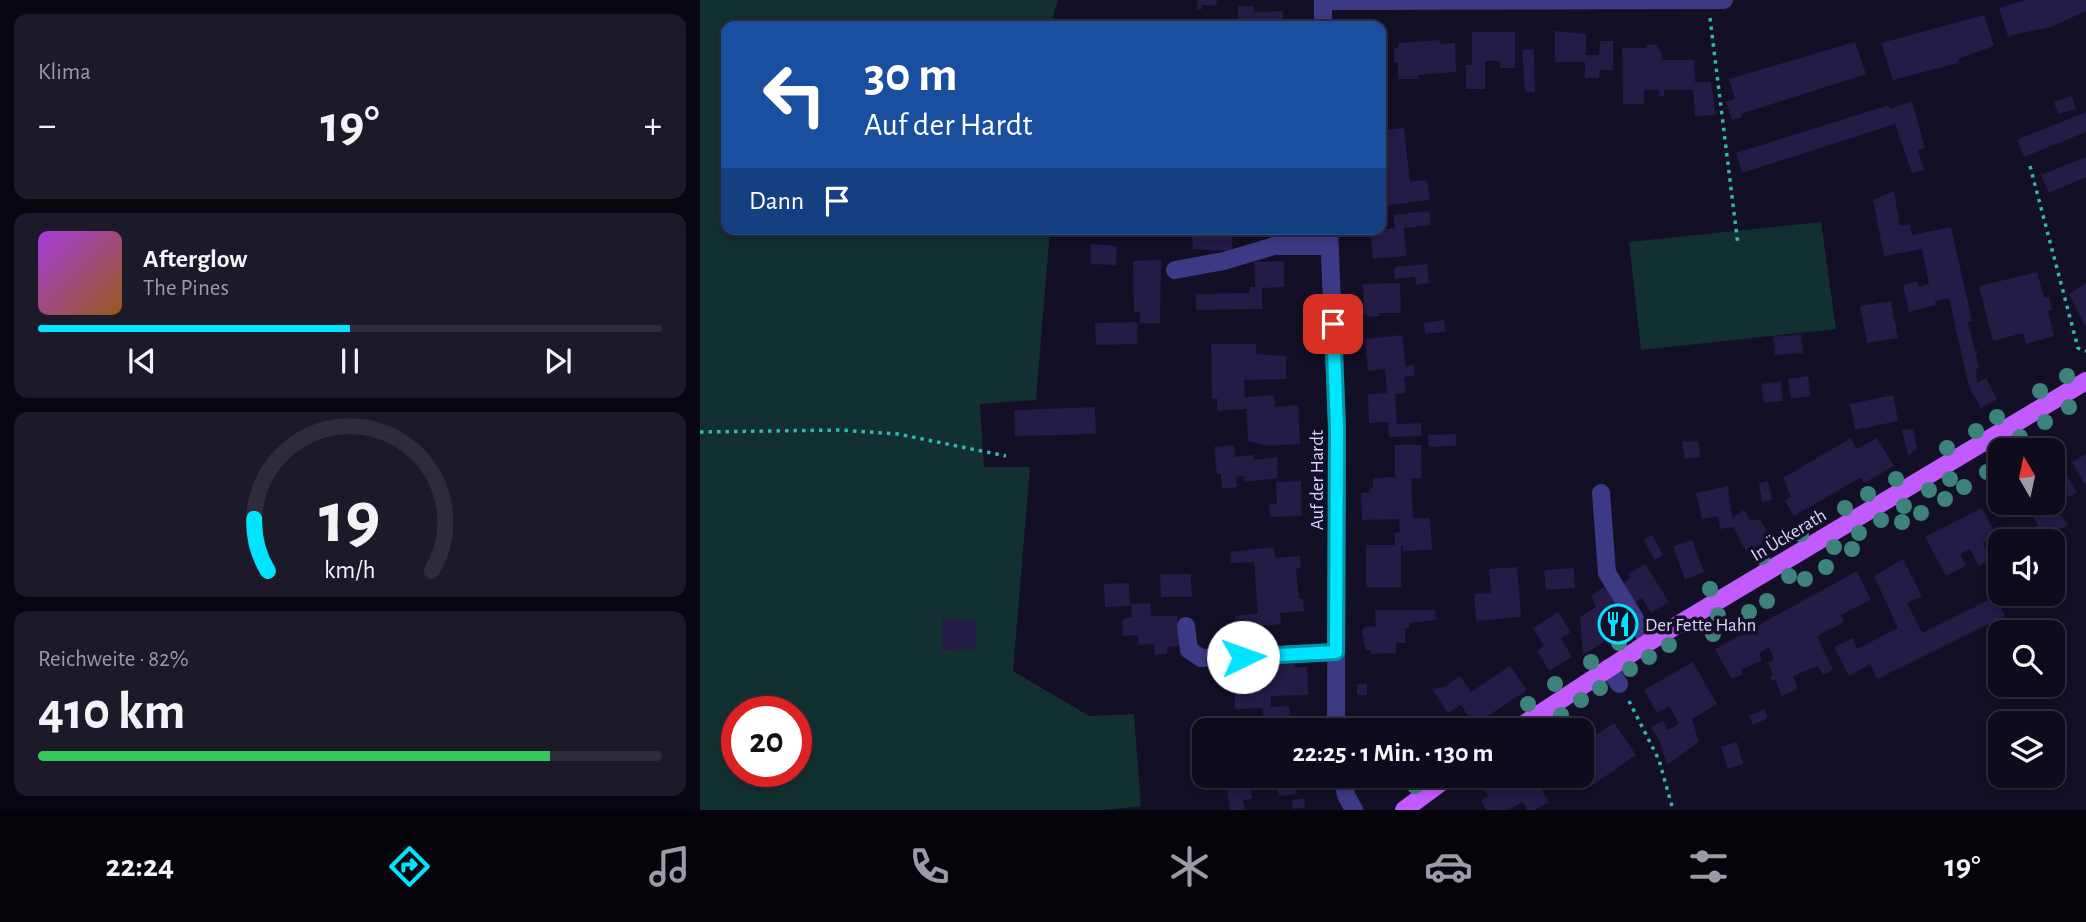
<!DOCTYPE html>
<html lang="de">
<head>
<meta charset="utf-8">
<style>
  :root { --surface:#0e0b1c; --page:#1c1929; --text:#f1f3f6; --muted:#9b9ba3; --line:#2e2b3b; --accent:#00e5ff }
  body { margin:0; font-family:"Alegreya Sans",sans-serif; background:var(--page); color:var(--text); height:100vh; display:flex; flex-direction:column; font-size:26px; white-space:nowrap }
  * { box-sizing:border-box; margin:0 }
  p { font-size:23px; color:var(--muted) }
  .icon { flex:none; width:38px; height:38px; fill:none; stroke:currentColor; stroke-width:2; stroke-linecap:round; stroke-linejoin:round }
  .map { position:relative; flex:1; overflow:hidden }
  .side { display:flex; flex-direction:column; gap:14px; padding:14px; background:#08060f; width:700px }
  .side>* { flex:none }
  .banner { position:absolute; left:21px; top:21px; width:665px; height:214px; border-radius:14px; box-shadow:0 4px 10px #0003,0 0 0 2px var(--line); background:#1a4fa0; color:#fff; overflow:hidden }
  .needle { width:46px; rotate:351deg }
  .controls { position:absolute; left:1288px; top:438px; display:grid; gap:14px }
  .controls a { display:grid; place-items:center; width:77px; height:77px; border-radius:14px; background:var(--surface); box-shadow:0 4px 10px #0003,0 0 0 2px var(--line); font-size:35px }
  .speed { position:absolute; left:21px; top:696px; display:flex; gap:14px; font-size:35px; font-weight:700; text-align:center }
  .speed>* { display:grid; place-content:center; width:91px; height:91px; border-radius:50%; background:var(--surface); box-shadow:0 4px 10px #0003,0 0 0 2px var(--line); line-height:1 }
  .speed .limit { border:10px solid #d22; background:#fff; color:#111 }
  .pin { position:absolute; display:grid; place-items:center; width:60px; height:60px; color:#fff; margin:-30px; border-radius:14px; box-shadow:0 4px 10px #0006 }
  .me { position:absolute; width:77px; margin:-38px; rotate:87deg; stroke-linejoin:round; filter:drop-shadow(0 0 5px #0008) }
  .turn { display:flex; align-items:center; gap:24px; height:147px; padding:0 28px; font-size:32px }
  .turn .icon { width:91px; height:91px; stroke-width:2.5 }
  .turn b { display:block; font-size:49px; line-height:60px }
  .then { display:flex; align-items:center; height:66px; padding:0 28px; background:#0003; gap:14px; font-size:26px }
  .big { font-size:52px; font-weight:700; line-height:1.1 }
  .side .tile { flex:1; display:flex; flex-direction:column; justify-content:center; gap:10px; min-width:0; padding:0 24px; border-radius:14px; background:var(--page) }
  .side .dial { align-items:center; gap:0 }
  .dial svg { height:182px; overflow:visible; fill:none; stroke:var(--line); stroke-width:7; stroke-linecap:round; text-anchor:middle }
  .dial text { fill:var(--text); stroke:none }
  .song { display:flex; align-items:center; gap:21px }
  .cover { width:84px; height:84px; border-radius:10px; background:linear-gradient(135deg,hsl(280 70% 55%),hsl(30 70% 35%)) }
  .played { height:7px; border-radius:4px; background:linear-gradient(90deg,var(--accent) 50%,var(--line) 50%) }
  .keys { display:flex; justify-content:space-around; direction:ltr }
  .heat { display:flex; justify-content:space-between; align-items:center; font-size:38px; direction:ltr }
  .charge { height:10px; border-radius:5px; background:linear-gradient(90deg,#34c759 82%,var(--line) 0) }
  .trip { position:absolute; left:492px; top:718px; width:402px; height:70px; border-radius:14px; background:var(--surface); box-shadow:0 4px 10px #0003,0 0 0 2px var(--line); font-weight:700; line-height:70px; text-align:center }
  .tabs { display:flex; height:112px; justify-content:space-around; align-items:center; background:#06040b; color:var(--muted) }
  .tabs .icon { width:49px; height:49px }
  .tabs .current { color:var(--accent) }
  .tabs b { font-size:32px; color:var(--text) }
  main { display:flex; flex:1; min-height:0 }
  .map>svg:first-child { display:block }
  .green { fill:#12302f; fill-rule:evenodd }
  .building { fill:#241b47 }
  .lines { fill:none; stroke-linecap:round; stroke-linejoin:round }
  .path { stroke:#2fb8b0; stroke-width:3.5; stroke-dasharray:3.5 5; stroke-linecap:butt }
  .minor { stroke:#3d3a85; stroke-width:18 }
  .major { stroke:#c25bff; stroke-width:18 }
  .tree { fill:#3d827b }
  .route-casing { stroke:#0095a6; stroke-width:18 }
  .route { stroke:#00e5ff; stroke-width:12 }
  .labels { text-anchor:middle; stroke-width:7; stroke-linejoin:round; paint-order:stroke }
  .street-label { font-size:19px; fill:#d9d4ff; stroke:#130f26 }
  .poi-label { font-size:19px; fill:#d9d4ff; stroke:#130f26; text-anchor:start }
</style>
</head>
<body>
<main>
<section class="side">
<div class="tile"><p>Klima</p>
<div class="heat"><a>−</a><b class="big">19°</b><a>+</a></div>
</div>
<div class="tile">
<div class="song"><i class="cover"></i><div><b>Afterglow</b><p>The Pines</p></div></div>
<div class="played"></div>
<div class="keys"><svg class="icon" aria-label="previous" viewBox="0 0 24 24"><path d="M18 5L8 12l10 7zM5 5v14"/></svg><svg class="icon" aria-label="pause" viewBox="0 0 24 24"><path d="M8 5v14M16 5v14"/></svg><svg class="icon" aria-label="next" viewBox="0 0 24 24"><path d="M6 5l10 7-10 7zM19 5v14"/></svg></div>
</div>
<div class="tile dial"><svg viewBox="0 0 100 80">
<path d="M14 69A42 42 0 1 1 86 69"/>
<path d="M14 69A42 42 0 0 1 8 46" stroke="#00e5ff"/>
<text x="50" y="56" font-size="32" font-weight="700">19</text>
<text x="50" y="72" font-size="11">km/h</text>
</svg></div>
<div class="tile"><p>Reichweite · 82%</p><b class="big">410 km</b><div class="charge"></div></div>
</section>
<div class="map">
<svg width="1386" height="810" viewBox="0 0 1386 810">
  <rect width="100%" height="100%" fill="#130f26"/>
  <path class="green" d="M 0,0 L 358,0 L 350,26 L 26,26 L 26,229 L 350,229 L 336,400 L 280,404 L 284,467 L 330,467 L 313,671 L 389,716 L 434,714 L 441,806 L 404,810 L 0,810 ZM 37,712 L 96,712 L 96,772 L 37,772 Z
    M 1121,222 L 1136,329 L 941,350 L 929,242 Z"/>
  <path class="building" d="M 498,0 L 517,0 L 516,6 L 502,5 L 502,9 L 497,9 Z
    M 1325,0 L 1386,0 L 1386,11 L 1351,27 L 1308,36 L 1299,8 Z
    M 538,6 L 554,6 L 554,12 L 583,11 L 583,26 L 553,26 L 553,19 L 538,19 Z
    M 1284,15 L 1294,46 L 1258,59 L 1258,63 L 1193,80 L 1181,43 Z
    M 855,31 L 886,34 L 886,55 L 899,55 L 900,41 L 913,41 L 913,70 L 900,70 L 899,78 L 885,78 L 885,62 L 855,62 Z
    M 772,32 L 815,32 L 815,68 L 800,68 L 800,61 L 785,61 L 785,89 L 766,89 L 766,65 L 772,65 Z
    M 740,40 L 740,44 L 755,43 L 756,72 L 718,75 L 718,79 L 698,79 L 698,63 L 694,62 L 694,48 L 698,49 L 698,43 Z
    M 1155,42 L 1166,74 L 1041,114 L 1042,117 L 1032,120 L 1026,102 L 1035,99 L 1029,79 Z
    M 946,45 L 956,45 L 962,53 L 962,60 L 994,60 L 995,82 L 1011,82 L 1016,115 L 995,116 L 993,90 L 964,90 L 964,96 L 959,96 L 959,90 L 944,90 L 944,104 L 923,104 L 922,48 L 946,48 Z
    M 834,49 L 835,92 L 825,92 L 822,50 Z
    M 1372,96 L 1376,109 L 1358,114 L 1354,102 Z
    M 1212,101 L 1225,148 L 1218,150 L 1224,170 L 1212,173 L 1195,124 L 1042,173 L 1036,153 L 1189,105 L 1190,109 Z
    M 1386,112 L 1386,132 L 1324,157 L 1317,140 Z
    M 704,128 L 710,182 L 727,180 L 730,200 L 681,206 L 681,185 L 686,185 L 681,130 Z
    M 1386,157 L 1386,177 L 1349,193 L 1341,175 Z
    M 1194,191 L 1200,226 L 1210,224 L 1212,235 L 1251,227 L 1272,321 L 1268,322 L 1275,351 L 1277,350 L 1278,354 L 1276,354 L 1279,368 L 1276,369 L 1277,383 L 1286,378 L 1297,399 L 1281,408 L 1269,387 L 1249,298 L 1235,301 L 1236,305 L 1209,312 L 1203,285 L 1217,281 L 1218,287 L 1229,284 L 1222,249 L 1184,256 L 1173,200 Z
    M 729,211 L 731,225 L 704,228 L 707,256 L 673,259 L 670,231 L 695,228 L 693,215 Z
    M 492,230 L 533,231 L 532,251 L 493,249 Z
    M 391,244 L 417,246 L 416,265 L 390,264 Z
    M 461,260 L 460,323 L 440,323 L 440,312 L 434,312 L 433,261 Z
    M 584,261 L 584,287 L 562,288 L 562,309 L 496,310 L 496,294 L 550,293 L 550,287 L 555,287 L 554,262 Z
    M 727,264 L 729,283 L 716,285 L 715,277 L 695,279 L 694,267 Z
    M 1337,272 L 1344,298 L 1349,296 L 1352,310 L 1348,311 L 1354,336 L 1326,344 L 1323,333 L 1293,341 L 1279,286 Z
    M 700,283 L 701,313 L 679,313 L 679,316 L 667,317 L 667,314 L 664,314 L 663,284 Z
    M 1386,283 L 1386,328 L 1369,294 Z
    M 1191,301 L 1198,338 L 1167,343 L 1160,306 Z
    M 744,320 L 745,332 L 725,334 L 724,323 Z
    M 437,322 L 438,344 L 396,345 L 395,323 Z
    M 1101,334 L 1103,353 L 1075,355 L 1073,337 Z
    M 702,335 L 706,366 L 714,365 L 715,376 L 704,377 L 706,393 L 695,394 L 697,424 L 721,423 L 721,436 L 689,437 L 688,422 L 669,423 L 668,394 L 687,393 L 685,369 L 668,371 L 665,339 Z
    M 511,344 L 556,344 L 556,354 L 586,356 L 586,379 L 544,380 L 545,397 L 574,395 L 575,407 L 598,405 L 600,444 L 569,446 L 548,441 L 546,409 L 517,411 L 517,398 L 512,399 Z
    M 1108,376 L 1111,396 L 1091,399 L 1088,379 Z
    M 1081,381 L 1083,401 L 1064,403 L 1061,384 Z
    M 1193,395 L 1198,421 L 1155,430 L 1150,404 Z
    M 395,407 L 396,434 L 315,436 L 314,410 Z
    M 1213,429 L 1217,449 L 1208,455 L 1202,430 Z
    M 756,434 L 756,446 L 729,447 L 728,435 Z
    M 1151,438 L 1157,449 L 1177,438 L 1194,466 L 1164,483 L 1161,477 L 1094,516 L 1085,501 L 1091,497 L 1083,478 Z
    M 998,441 L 1000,457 L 985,459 L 982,442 Z
    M 534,445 L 535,457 L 553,455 L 554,460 L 577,457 L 578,478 L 545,482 L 544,476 L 536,477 L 537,487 L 522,489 L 521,474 L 517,474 L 514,447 Z
    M 695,445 L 721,445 L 722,478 L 711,478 L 713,518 L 730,518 L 732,550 L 703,551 L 703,546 L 701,546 L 701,587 L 666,587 L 666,545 L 695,545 L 695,533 L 700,532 L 699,519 L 662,520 L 661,493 L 670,492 L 670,488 L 673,488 L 673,478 L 695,477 Z
    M 1386,454 L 1386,487 L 1372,462 Z
    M 1367,475 L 1377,493 L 1368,497 L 1356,481 Z
    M 601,481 L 602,516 L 570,517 L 569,504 L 577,504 L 576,482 Z
    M 1068,481 L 1072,500 L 1062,502 L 1059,483 Z
    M 1028,486 L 1032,518 L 1044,510 L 1050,520 L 1060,520 L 1067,531 L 1063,534 L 1067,541 L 1047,553 L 1033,527 L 1020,529 L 1018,516 L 1002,519 L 996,493 Z
    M 1317,502 L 1351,502 L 1368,525 L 1355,532 L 1360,540 L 1353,544 L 1353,541 L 1303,541 L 1300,533 L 1309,529 L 1314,538 L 1338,525 L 1331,513 L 1325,517 Z
    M 1282,508 L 1297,536 L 1283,543 L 1292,559 L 1279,566 L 1270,549 L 1260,554 L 1266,566 L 1246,576 L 1225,537 Z
    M 952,535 L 963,555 L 955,560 L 943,540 Z
    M 992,540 L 1004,572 L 985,580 L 973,546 Z
    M 574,547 L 575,558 L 600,556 L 601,568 L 596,569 L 599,599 L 603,599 L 604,611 L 580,613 L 581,624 L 537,629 L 535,616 L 558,613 L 554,562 L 531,563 L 530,552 Z
    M 1203,559 L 1222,596 L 1207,603 L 1222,633 L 1295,597 L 1305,616 L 1177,679 L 1170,664 L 1149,676 L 1134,647 L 1152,638 L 1157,649 L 1198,628 L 1174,576 Z
    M 945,564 L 969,602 L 951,613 L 942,598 L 933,603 L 922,584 L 930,578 L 928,574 Z
    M 817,567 L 821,617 L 776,621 L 774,594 L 791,593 L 789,569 Z
    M 874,568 L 875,588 L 846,590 L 844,570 Z
    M 1157,571 L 1171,600 L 1141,615 L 1144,622 L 1117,636 L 1133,670 L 1123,675 L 1118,666 L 1093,676 L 1098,689 L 1082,696 L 1075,679 L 1072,681 L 1070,677 L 1073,675 L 1068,663 L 1074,660 L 1069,647 L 1059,653 L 1062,660 L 1041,670 L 1043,674 L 1032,679 L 1015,649 Z
    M 460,574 L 491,574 L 492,597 L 461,597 Z
    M 429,583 L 430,606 L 405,607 L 404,584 Z
    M 904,587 L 929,626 L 883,655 L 880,617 L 896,607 L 891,596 Z
    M 450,603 L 451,616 L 477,616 L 479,646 L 467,647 L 467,654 L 455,655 L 454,644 L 439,645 L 438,635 L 423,636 L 422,619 L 432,617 L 431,604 Z
    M 675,610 L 735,610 L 736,620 L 709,623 L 709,628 L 705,628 L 705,643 L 696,643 L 696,653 L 671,654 L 671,650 L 666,650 L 662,631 L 665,627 L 676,626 Z
    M 858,612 L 871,632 L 861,638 L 872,657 L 849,671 L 837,651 L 844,646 L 833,628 Z
    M 242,618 L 276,620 L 276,649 L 242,650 Z
    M 595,661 L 595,667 L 607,667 L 608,695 L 571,696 L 571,707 L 589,706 L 590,720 L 610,717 L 612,730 L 576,730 L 575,723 L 565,724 L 562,708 L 535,709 L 535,690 L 565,689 L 565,672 L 574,668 L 574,662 Z
    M 993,662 L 1017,704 L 992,719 L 999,742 L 967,765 L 960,742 L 951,727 L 963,720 L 968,730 L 979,724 L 969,706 L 957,713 L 944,690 Z
    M 810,666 L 827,690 L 774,725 L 761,705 L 748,713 L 732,689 L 744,687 L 760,676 L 771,692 Z
    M 657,684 L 667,684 L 667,695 L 657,695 Z
    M 1064,709 L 1068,718 L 1053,725 L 1049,716 Z
    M 914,723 L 936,755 L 890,787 L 882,775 L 882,744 Z
    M 1037,742 L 1043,764 L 1028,769 L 1021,747 Z
    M 525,775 L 548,775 L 552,799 L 543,800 L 545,810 L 530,810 Z
    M 796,775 L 833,775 L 849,802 L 835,810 L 827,810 L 823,802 L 809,810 L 786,810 L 781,800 L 788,796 L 781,784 Z
    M 595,786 L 596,794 L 579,796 L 578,789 Z
    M 604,798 L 605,808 L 593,809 L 592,800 Z"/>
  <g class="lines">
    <path class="path" d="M 1010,18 L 1038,245
      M 1330,166 L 1378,348 L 1386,351
      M 0,432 L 140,430 L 198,434 L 306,456
      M 929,701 L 959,760 L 973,810"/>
    <path class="minor" d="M 623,0 L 623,26
      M 623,1 L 1024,0
      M 629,229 L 637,428 L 636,730
      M 475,270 L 524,261 L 574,246 L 630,246
      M 901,493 L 907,573 L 949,642
      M 486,626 L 489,650 L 501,658 L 636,652
      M 908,668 L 919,684
      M 642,775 L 646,795 L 654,810"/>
    <path class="major" d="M 815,730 L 949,642 L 1386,381
      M 704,810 L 751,775"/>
  </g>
  <g class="tree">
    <circle cx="1367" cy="376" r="8"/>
    <circle cx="1340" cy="391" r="8"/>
    <circle cx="1369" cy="407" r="8"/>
    <circle cx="1297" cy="417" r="8"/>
    <circle cx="1345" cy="422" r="8"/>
    <circle cx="1276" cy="431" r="8"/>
    <circle cx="1320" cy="437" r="8"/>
    <circle cx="1247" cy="448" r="8"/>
    <circle cx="1287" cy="472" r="8"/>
    <circle cx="1196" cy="479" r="8"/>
    <circle cx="1250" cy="479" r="8"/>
    <circle cx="1264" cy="487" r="8"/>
    <circle cx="1229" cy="490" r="8"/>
    <circle cx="1168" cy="494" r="8"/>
    <circle cx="1245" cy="499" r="8"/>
    <circle cx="1204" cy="506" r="8"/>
    <circle cx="1145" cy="508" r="8"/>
    <circle cx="1221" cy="513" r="8"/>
    <circle cx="1181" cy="520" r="8"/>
    <circle cx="1202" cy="522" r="8"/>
    <circle cx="1159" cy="533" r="8"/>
    <circle cx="1101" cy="534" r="8"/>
    <circle cx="1134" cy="547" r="8"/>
    <circle cx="1152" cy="549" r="8"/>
    <circle cx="1062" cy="557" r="8"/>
    <circle cx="1126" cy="567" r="8"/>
    <circle cx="1089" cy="576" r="8"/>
    <circle cx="1105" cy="579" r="8"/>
    <circle cx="1010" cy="589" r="8"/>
    <circle cx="1067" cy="601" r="8"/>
    <circle cx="1049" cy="612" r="8"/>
    <circle cx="1018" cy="615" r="8"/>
    <circle cx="1013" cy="634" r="8"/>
    <circle cx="919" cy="643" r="8"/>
    <circle cx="969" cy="645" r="8"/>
    <circle cx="949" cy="657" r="8"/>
    <circle cx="891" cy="662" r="8"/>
    <circle cx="930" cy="669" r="8"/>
    <circle cx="855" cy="684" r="8"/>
    <circle cx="900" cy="688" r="8"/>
    <circle cx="881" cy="700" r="8"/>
    <circle cx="828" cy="704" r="8"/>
    <circle cx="861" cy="715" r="8"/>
    <circle cx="715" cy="786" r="8"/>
  </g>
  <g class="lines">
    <defs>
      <path id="route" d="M 543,657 L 636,652 L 637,428 L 633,324"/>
    </defs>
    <use href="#route" class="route-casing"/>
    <use href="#route" class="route"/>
  </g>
  <defs>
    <symbol id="restaurant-ring" viewBox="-11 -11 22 22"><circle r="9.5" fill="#130f26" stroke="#00e5ff" stroke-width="1.5"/><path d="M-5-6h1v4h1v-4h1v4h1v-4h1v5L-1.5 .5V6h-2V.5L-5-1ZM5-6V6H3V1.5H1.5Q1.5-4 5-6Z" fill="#00e5ff"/></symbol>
  </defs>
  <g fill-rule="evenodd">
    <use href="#restaurant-ring" x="896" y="602" width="44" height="44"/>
  </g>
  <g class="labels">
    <g class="street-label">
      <text transform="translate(616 480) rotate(-90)" y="7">Auf der Hardt</text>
      <text transform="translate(1088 534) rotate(-31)" y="7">In Ückerath</text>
    </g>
    <g class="poi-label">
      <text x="945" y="631">Der Fette Hahn</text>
    </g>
  </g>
</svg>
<div class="controls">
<a><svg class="needle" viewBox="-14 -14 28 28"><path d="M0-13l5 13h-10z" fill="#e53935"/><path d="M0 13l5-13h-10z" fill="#9b9ba3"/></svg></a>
<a><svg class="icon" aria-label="sound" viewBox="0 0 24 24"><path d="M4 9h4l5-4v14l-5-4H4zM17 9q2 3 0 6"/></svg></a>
<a><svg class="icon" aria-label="search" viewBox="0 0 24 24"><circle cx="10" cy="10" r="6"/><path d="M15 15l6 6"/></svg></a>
<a><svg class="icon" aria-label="layers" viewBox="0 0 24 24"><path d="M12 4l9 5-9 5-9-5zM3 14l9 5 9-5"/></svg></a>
</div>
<div class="speed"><div class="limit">20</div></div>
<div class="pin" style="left:633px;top:324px;background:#d93025"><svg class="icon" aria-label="arrive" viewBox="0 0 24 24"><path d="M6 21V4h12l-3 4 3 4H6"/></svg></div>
<svg class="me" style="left:543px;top:657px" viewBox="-20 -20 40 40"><circle r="19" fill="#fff"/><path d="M0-13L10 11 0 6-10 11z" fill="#00e5ff"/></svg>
<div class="trip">22:25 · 1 Min. · 130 m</div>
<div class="banner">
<div class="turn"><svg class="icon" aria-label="left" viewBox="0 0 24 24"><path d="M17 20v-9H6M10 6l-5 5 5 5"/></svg><div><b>30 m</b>Auf der Hardt</div></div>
<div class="then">Dann<svg class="icon" aria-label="arrive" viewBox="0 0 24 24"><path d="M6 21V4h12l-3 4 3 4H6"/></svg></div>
</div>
</div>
</main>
<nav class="tabs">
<b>22:24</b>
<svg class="icon current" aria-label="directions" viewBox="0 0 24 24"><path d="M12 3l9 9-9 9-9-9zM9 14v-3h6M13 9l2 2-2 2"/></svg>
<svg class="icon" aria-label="music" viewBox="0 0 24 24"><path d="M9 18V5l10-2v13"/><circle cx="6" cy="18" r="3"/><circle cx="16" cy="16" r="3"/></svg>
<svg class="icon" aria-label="phone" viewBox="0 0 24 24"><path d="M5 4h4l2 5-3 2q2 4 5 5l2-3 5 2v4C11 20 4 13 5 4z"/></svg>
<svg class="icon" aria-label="climate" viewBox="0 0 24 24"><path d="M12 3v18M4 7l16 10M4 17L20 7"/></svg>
<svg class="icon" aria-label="car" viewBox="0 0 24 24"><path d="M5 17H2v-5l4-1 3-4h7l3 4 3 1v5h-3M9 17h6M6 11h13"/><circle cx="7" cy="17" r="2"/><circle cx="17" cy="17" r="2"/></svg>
<svg class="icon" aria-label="filters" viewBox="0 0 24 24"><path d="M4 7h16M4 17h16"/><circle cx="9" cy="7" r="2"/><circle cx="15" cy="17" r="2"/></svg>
<b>19°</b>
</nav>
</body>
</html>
